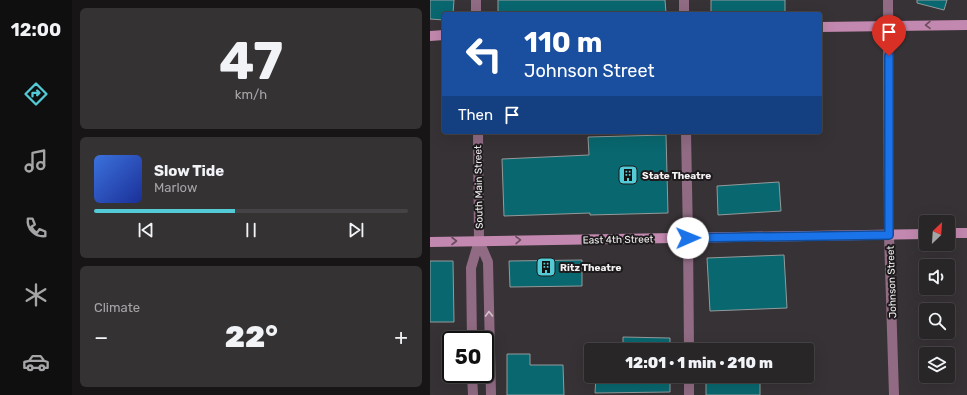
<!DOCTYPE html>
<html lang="en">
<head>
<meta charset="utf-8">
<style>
  :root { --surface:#292628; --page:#353234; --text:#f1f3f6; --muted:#a5a5a8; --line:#454345; --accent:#52cbd7 }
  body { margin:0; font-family:Rubik,sans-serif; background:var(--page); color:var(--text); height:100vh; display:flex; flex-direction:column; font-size:15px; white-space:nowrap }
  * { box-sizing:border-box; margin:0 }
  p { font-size:13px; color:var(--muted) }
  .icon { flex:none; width:22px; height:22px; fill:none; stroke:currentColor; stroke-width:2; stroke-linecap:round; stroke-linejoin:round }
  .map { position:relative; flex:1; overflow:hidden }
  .side { display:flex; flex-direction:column; gap:8px; padding:8px; background:#171516; width:358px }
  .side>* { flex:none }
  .banner { position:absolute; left:12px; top:12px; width:380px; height:122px; border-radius:4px; box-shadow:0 4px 16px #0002,0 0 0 1px var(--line); background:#1a4fa0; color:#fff; overflow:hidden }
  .needle { width:26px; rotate:25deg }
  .buttons { position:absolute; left:489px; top:215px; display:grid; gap:8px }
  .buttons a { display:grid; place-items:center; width:36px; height:36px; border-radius:4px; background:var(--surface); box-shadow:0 4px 16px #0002,0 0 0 1px var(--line); font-size:20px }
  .speed { position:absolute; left:12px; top:331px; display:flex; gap:8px; font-size:20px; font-weight:700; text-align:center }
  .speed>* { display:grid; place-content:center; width:52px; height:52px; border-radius:50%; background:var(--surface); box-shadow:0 4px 16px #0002,0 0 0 1px var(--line); line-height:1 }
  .speed .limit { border:2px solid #111; border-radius:6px; background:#fff; color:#111 }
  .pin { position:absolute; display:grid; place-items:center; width:34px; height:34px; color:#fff; margin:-41px -17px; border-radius:50% 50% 50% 0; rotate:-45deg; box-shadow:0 0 4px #0007 }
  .pin .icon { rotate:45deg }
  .me { position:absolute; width:44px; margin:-22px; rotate:89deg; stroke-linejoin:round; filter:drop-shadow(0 0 3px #0008) }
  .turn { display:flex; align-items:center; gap:14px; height:84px; padding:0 16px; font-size:18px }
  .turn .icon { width:52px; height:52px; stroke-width:2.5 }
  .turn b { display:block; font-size:28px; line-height:34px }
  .then { display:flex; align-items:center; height:38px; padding:0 16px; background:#0003; gap:8px; font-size:15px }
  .big { font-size:30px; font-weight:800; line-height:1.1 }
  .side .card { flex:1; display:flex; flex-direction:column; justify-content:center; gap:6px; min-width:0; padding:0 14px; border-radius:6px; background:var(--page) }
  .side .dial { align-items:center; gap:0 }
  .dial b { font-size:52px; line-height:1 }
  .song { display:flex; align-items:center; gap:12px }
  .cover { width:48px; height:48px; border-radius:6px; background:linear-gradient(135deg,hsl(220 70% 55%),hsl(230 70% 35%)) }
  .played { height:4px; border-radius:2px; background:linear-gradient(90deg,var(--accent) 45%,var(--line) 45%) }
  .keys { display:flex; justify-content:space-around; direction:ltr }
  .heat { display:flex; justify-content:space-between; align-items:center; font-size:22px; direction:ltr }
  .trip { position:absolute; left:154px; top:343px; width:230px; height:40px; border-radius:4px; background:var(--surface); box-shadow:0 4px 16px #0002,0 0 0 1px var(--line); font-weight:800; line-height:40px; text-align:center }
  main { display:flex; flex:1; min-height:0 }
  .dock { display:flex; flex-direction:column; width:72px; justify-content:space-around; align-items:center; background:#100f10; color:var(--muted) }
  .dock .icon { width:28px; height:28px }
  .dock .current { color:var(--accent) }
  .dock b { font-size:18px; color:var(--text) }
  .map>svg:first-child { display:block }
  .building { fill:#09676f; stroke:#939a9b }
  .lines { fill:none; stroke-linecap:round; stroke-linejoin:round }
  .minor { stroke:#906b83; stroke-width:10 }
  .secondary { stroke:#c388af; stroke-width:10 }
  .oneway { stroke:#684c5e }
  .oneway2 { stroke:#d1c2cc }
  .route-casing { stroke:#114b97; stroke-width:10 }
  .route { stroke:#1a73e8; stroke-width:7 }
  .labels { text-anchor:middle; stroke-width:4; stroke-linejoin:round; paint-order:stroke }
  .poi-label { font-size:10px; font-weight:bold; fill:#f4f1f3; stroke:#1d1a1c; text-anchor:start }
  .street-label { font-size:10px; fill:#f4f1f3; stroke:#1d1a1c }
</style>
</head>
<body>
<main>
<nav class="dock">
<b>12:00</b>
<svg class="icon current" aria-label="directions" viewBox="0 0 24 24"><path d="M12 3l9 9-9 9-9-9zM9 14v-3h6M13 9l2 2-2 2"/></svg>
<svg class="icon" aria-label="music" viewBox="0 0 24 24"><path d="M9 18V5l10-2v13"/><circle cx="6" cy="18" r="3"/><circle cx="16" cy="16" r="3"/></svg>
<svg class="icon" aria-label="phone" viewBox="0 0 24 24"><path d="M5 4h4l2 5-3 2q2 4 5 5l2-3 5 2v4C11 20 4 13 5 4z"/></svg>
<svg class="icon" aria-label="climate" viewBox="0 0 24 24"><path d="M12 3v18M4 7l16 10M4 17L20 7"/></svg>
<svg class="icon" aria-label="car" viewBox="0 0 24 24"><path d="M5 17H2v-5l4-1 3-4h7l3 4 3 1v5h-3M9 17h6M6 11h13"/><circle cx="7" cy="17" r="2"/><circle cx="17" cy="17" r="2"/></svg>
</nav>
<section class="side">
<div class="card dial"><b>47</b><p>km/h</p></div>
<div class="card">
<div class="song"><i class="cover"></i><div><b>Slow Tide</b><p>Marlow</p></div></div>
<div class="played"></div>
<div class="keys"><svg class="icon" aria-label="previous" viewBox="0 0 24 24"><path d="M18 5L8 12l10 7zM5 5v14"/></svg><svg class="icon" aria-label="pause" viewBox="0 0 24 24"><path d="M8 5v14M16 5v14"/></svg><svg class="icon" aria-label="next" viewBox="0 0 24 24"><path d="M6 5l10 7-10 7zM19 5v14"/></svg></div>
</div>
<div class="card"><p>Climate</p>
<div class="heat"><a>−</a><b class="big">22°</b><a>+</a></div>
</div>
</section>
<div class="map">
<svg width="537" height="395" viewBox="0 0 537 395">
  <rect width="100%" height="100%" fill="#373235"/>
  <path class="building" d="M 0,0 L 24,0 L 23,14 L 14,14 L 14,20 L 0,19 Z
    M 68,0 L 235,0 L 236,13 L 68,14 Z
    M 281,0 L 355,0 L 355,13 L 281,13 Z
    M 487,0 L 517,0 L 514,10 L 487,3 Z
    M 236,135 L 238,213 L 160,215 L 160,213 L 74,216 L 72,159 L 159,155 L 158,137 Z
    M 349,182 L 351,211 L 288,215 L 287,186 Z
    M 354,255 L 357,308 L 280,311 L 277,258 Z
    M 152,260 L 152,286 L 80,287 L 79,261 Z
    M 0,261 L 23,261 L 24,322 L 0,322 Z
    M 193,337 L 240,338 L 240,350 L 193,350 Z
    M 77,354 L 100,354 L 100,365 L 133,365 L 134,395 L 77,395 Z
    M 166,376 L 240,376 L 240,392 L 165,393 Z
    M 276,376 L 330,376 L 330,395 L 276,395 Z"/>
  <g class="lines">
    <path class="minor" d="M 46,0 L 46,14
      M 254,0 L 254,14
      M 458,0 L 459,235 L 464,395
      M 256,132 L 258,238 L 259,350
      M 49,241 L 58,262 L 61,395
      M 42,340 L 41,268 L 49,241 L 48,132
      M 42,374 L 43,395
      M 259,376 L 259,395"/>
    <path class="secondary" d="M 390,27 L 537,25
      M 0,36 L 14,35
      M 518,233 L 537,233
      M 0,242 L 496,234"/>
  </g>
  <defs><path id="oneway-chevron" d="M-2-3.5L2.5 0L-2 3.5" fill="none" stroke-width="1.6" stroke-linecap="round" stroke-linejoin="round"/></defs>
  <g class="oneway">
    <use href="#oneway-chevron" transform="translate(498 25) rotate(179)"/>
    <use href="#oneway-chevron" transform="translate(88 240) rotate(-1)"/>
    <use href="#oneway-chevron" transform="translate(24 241)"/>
  </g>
  <use class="oneway2" href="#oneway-chevron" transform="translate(59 314) rotate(-91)"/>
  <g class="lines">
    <defs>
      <path id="route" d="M 258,238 L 459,235 L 459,56"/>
    </defs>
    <use href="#route" class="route-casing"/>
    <use href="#route" class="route"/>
  </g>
  <defs>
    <symbol id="building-square" viewBox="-11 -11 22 22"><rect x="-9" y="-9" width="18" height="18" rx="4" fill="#52cbd7" stroke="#1d1a1c"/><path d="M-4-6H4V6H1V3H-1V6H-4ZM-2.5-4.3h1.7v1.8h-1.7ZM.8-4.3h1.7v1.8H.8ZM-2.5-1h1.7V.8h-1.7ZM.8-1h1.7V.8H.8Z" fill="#111"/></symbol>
  </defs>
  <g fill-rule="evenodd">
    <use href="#building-square" x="187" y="164" width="22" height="22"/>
    <use href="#building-square" x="105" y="256" width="22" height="22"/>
  </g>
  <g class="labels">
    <g class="poi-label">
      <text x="212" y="179">State Theatre</text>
      <text x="130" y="271">Ritz Theatre</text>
    </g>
    <g class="street-label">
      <text transform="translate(48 187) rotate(-91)" y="4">South Main Street</text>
      <text transform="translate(188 239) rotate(-1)" y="4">East 4th Street</text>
      <text transform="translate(461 282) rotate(-92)" y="4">Johnson Street</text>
    </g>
  </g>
</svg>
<div class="buttons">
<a><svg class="needle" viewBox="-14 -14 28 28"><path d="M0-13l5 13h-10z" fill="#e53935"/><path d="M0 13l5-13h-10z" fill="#a5a5a8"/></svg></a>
<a><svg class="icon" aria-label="sound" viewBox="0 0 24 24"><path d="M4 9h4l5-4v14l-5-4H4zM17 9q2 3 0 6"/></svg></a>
<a><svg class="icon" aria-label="search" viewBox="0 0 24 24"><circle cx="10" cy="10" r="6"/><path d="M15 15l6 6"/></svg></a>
<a><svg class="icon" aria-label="layers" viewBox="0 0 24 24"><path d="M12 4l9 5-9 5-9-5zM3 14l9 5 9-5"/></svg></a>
</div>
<div class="speed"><div class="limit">50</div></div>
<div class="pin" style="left:459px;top:56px;background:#d93025"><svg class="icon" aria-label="arrive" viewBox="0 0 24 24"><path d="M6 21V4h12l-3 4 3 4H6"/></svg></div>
<svg class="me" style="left:258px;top:238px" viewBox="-20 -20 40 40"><circle r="19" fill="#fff"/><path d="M0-13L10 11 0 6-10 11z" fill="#1a73e8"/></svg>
<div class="trip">12:01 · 1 min · 210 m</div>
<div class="banner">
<div class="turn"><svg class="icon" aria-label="left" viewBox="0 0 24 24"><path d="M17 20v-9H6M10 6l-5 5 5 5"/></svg><div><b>110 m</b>Johnson Street</div></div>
<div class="then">Then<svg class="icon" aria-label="arrive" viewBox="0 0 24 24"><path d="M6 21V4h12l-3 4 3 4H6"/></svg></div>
</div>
</div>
</main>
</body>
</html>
